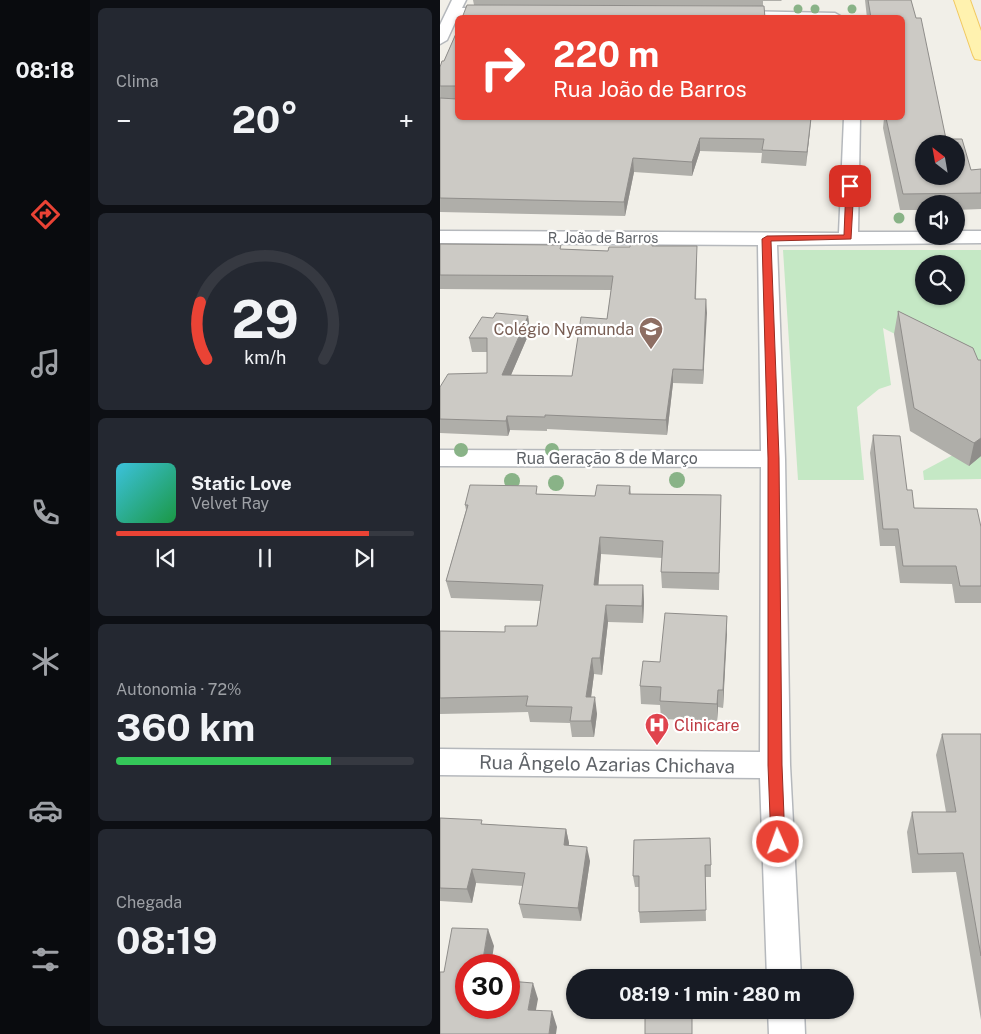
<!DOCTYPE html>
<html lang="pt">
<head>
<meta charset="utf-8">
<style>
  :root { --surface:#171b24; --page:#242831; --text:#f1f3f6; --muted:#9ea1a6; --line:#363941; --accent:#ea4335 }
  body { margin:0; font-family:"Public Sans",sans-serif; background:var(--page); color:var(--text); height:100vh; display:flex; flex-direction:column; font-size:19px; white-space:nowrap }
  * { box-sizing:border-box; margin:0 }
  p { font-size:16px; color:var(--muted) }
  .icon { flex:none; width:28px; height:28px; fill:none; stroke:currentColor; stroke-width:2; stroke-linecap:round; stroke-linejoin:round }
  .map { position:relative; flex:1; overflow:hidden }
  .panel { display:flex; flex-direction:column; gap:8px; padding:8px; background:#0d0f14; width:350px }
  .panel>* { flex:none }
  .banner { position:absolute; left:15px; top:15px; width:450px; height:105px; border-radius:8px; box-shadow:0 1px 4px #0004; background:#ea4335; color:#fff; overflow:hidden }
  .needle { width:32px; rotate:329deg }
  .controls { position:absolute; left:475px; top:135px; display:grid; gap:10px }
  .controls a { display:grid; place-items:center; width:50px; height:50px; border-radius:50%; background:var(--surface); box-shadow:0 1px 4px #0004; font-size:25px }
  .speed { position:absolute; left:15px; top:954px; display:flex; gap:10px; font-size:25px; font-weight:700; text-align:center }
  .speed>* { display:grid; place-content:center; width:65px; height:65px; border-radius:50%; background:var(--surface); box-shadow:0 1px 4px #0004; line-height:1 }
  .speed .limit { border:8px solid #d22; background:#fff; color:#111 }
  .pin { position:absolute; display:grid; place-items:center; width:42px; height:42px; color:#fff; margin:-21px; border-radius:10px; box-shadow:0 2px 8px #0006 }
  .me { position:absolute; width:55px; margin:-28px; rotate:358deg; stroke-linejoin:round; filter:drop-shadow(0 0 4px #0008) }
  .turn { display:flex; align-items:center; gap:18px; height:105px; padding:0 15px; font-size:22px }
  .turn .icon { width:65px; height:65px; stroke-width:2.5 }
  .turn b { display:block; font-size:35px; line-height:42px }
  .big { font-size:38px; font-weight:700; line-height:1.1 }
  .panel .tile { flex:1; display:flex; flex-direction:column; justify-content:center; gap:8px; min-width:0; padding:0 18px; border-radius:8px; background:var(--page) }
  .panel .dial { align-items:center; gap:0 }
  .dial svg { height:130px; overflow:visible; fill:none; stroke:var(--line); stroke-width:7; stroke-linecap:round; text-anchor:middle }
  .dial text { fill:var(--text); stroke:none }
  .song { display:flex; align-items:center; gap:15px }
  .cover { width:60px; height:60px; border-radius:8px; background:linear-gradient(135deg,hsl(190 70% 55%),hsl(140 70% 35%)) }
  .played { height:5px; border-radius:2px; background:linear-gradient(90deg,var(--accent) 85%,var(--line) 85%) }
  .keys { display:flex; justify-content:space-around; direction:ltr }
  .heat { display:flex; justify-content:space-between; align-items:center; font-size:28px; direction:ltr }
  .charge { height:8px; border-radius:4px; background:linear-gradient(90deg,#34c759 72%,var(--line) 0) }
  .trip { position:absolute; left:126px; top:969px; width:288px; height:50px; border-radius:25px; background:var(--surface); box-shadow:0 1px 4px #0004; font-weight:700; line-height:50px; text-align:center }
  main { display:flex; flex:1; min-height:0 }
  .tabs { display:flex; flex-direction:column; width:90px; justify-content:space-around; align-items:center; background:#090b0e; color:var(--muted) }
  .tabs .icon { width:35px; height:35px }
  .tabs .on { color:var(--accent) }
  .tabs b { font-size:22px; color:var(--text) }
  .map>svg:first-child { display:block }
  .green { fill:#c5e8c5; fill-rule:evenodd }
  .lines { fill:none; stroke-linecap:round; stroke-linejoin:round }
  .street-casing { stroke:#b5b8bc; stroke-width:3 }
  .primary-casing { stroke:#f2c960; stroke-width:2 }
  .street { fill:#fff; fill-rule:evenodd }
  .primary { fill:#fff2af; fill-rule:evenodd }
  .tree { fill:#89b387 }
  .wall { fill:#afaea9 }
  .shaded-wall { fill:#8f8d8a }
  .building { fill:#cccac5; stroke:#8f8d8a; fill-rule:evenodd }
  .route { fill:#ea4335; stroke:#982c22 }
  .labels { text-anchor:middle; stroke-width:4.5; stroke-linejoin:round; paint-order:stroke }
  .far-street-label { font-size:14px; fill:#5f6368; stroke:#fff }
  .education-label { font-size:16px; fill:#785e54; stroke:#fff; text-anchor:end }
  .street-label { font-size:16px; fill:#5f6368; stroke:#fff }
  .health-label { font-size:16px; fill:#be3a42; stroke:#fff; text-anchor:start }
  .near-street-label { font-size:19px; fill:#5f6368; stroke:#fff }
</style>
</head>
<body>
<main>
<nav class="tabs">
<b>08:18</b>
<svg class="icon on" aria-label="directions" viewBox="0 0 24 24"><path d="M12 3l9 9-9 9-9-9zM9 14v-3h6M13 9l2 2-2 2"/></svg>
<svg class="icon" aria-label="music" viewBox="0 0 24 24"><path d="M9 18V5l10-2v13"/><circle cx="6" cy="18" r="3"/><circle cx="16" cy="16" r="3"/></svg>
<svg class="icon" aria-label="phone" viewBox="0 0 24 24"><path d="M5 4h4l2 5-3 2q2 4 5 5l2-3 5 2v4C11 20 4 13 5 4z"/></svg>
<svg class="icon" aria-label="climate" viewBox="0 0 24 24"><path d="M12 3v18M4 7l16 10M4 17L20 7"/></svg>
<svg class="icon" aria-label="car" viewBox="0 0 24 24"><path d="M5 17H2v-5l4-1 3-4h7l3 4 3 1v5h-3M9 17h6M6 11h13"/><circle cx="7" cy="17" r="2"/><circle cx="17" cy="17" r="2"/></svg>
<svg class="icon" aria-label="filters" viewBox="0 0 24 24"><path d="M4 7h16M4 17h16"/><circle cx="9" cy="7" r="2"/><circle cx="15" cy="17" r="2"/></svg>
</nav>
<section class="panel">
<div class="tile"><p>Clima</p>
<div class="heat"><a>−</a><b class="big">20°</b><a>+</a></div>
</div>
<div class="tile dial"><svg viewBox="0 0 100 80">
<path d="M14 69A42 42 0 1 1 86 69"/>
<path d="M14 69A42 42 0 0 1 10 34" stroke="#ea4335"/>
<text x="50" y="56" font-size="32" font-weight="700">29</text>
<text x="50" y="72" font-size="11">km/h</text>
</svg></div>
<div class="tile">
<div class="song"><i class="cover"></i><div><b>Static Love</b><p>Velvet Ray</p></div></div>
<div class="played"></div>
<div class="keys"><svg class="icon" aria-label="previous" viewBox="0 0 24 24"><path d="M18 5L8 12l10 7zM5 5v14"/></svg><svg class="icon" aria-label="pause" viewBox="0 0 24 24"><path d="M8 5v14M16 5v14"/></svg><svg class="icon" aria-label="next" viewBox="0 0 24 24"><path d="M6 5l10 7-10 7zM19 5v14"/></svg></div>
</div>
<div class="tile"><p>Autonomia · 72%</p><b class="big">360 km</b><div class="charge"></div></div>
<div class="tile"><p>Chegada</p><b class="big">08:19</b></div>
</section>
<div class="map">
<svg width="541" height="1034" viewBox="0 0 541 1034">
  <rect width="100%" height="100%" fill="#f1efe8"/>
  <path class="green" d="M 343,250 L 541,250 L 541,377 L 443,328 L 451,385 L 439,389 L 417,407 L 424,480 L 358,480 ZM 484,264 L 516,264 L 516,296 L 484,296 Z
    M 541,440 L 541,479 L 484,480 L 483,471 Z"/>
  <g class="lines">
    <defs>
      <path id="street" d="M 12,0 L 26,0 L 22,8 L 58,8 L 65,12 L 58,16 L 18,16 L 7,40 L 0,44 L 0,25 Z
        M 290,11 L 395,13 L 402,17 L 285,18 L 283,15 L 285,12 Z
        M 404,118 L 420,118 L 418,232 L 484,232 L 484,236 L 516,236 L 516,231 L 541,231 L 541,243 L 337,245 L 345,459 L 350,765 L 361,978 L 327,978 L 320,778 L 0,775 L 0,749 L 320,752 L 321,467 L 0,466 L 0,450 L 321,451 L 318,245 L 0,243 L 0,231 L 399,233 Z
        M 328,1010 L 364,1010 L 365,1034 L 329,1034 Z"/>
      <path id="primary" d="M 514,0 L 530,0 L 541,31 L 541,60 L 535,59 L 533,55 Z"/>
    </defs>
    <use href="#street" class="street-casing"/>
    <use href="#primary" class="primary-casing"/>
    <use href="#street" class="street"/>
    <use href="#primary" class="primary"/>
  </g>
  <g class="tree">
    <circle cx="358" cy="9" r="4.5"/>
    <circle cx="375" cy="9" r="4.5"/>
    <circle cx="412" cy="9" r="4.5"/>
    <circle cx="459" cy="218" r="5.5"/>
    <circle cx="21" cy="450" r="7"/>
    <circle cx="112" cy="450" r="7"/>
    <circle cx="237" cy="480" r="8"/>
    <circle cx="72" cy="481" r="8"/>
    <circle cx="116" cy="483" r="8"/>
  </g>
  <path class="wall" d="M 33,0 L 342,0 L 341,1 L 323,1 L 323,6 L 34,5 Z
    M 425,0 L 471,0 L 506,139 L 531,170 L 541,169 L 541,209 L 516,210 L 516,204 L 484,204 L 484,210 L 460,210 L 443,128 L 444,118 L 462,118 L 462,18 L 427,18 Z
    M 18,29 L 18,118 L 371,118 L 366,166 L 321,163 L 322,153 L 260,151 L 252,176 L 194,172 L 185,216 L 0,212 L 0,67 L 4,61 Z
    M 0,244 L 168,251 L 190,247 L 213,246 L 257,260 L 256,299 L 266,299 L 263,384 L 233,383 L 227,435 L 107,429 L 107,431 L 70,430 L 68,436 L 0,433 L 0,387 L 47,373 L 47,352 L 32,352 L 29,338 L 53,318 L 88,316 L 90,331 L 71,375 L 132,376 L 167,319 L 171,290 L 0,289 Z
    M 458,311 L 533,348 L 541,456 L 529,466 L 470,431 L 454,334 Z
    M 433,435 L 467,490 L 474,508 L 541,527 L 541,603 L 515,603 L 512,584 L 460,583 L 455,546 L 440,546 L 430,453 Z
    M 190,486 L 191,494 L 281,495 L 279,590 L 222,588 L 221,572 L 222,558 L 161,554 L 158,585 L 203,585 L 204,602 L 203,623 L 168,622 L 162,675 L 154,674 L 151,697 L 157,714 L 154,737 L 132,737 L 130,723 L 90,722 L 88,712 L 0,714 L 0,631 L 65,632 L 97,626 L 101,601 L 11,598 L 6,581 L 26,510 L 25,505 L 99,494 L 155,496 Z
    M 287,616 L 283,708 L 278,707 L 277,721 L 221,719 L 220,705 L 201,704 L 200,686 L 220,662 Z
    M 502,734 L 541,734 L 541,1020 L 516,872 L 472,873 L 467,832 L 472,812 L 506,812 L 496,755 Z
    M 0,818 L 43,824 L 126,829 L 129,843 L 129,846 L 150,861 L 141,921 L 83,918 L 79,904 L 83,886 L 36,883 L 32,903 L 0,901 Z
    M 194,840 L 271,865 L 271,877 L 265,877 L 266,921 L 200,923 L 199,912 L 199,887 L 195,887 L 193,876 Z"/>
  <path class="shaded-wall" d="M 371,118 L 370,131 L 366,166 L 367,152 Z
    M 260,138 L 260,151 L 252,176 L 252,162 Z
    M 193,158 L 194,172 L 185,216 L 184,202 Z
    M 266,299 L 267,313 L 263,384 L 263,370 Z
    M 88,316 L 90,331 L 65,389 L 62,375 Z
    M 233,369 L 233,383 L 227,435 L 226,420 Z
    M 67,416 L 70,430 L 68,436 L 66,421 Z
    M 541,438 L 541,456 L 529,466 L 534,443 Z
    M 160,537 L 161,554 L 157,602 L 154,585 Z
    M 203,585 L 204,602 L 203,623 L 202,606 Z
    M 166,605 L 168,622 L 162,675 L 160,658 Z
    M 287,616 L 287,634 L 283,708 L 283,690 Z
    M 152,658 L 154,674 L 149,713 L 146,697 Z
    M 278,690 L 278,707 L 277,721 L 277,704 Z
    M 155,697 L 157,714 L 154,737 L 151,721 Z
    M 126,829 L 129,843 L 126,859 L 124,845 Z
    M 147,847 L 150,861 L 141,921 L 138,908 Z
    M 32,869 L 36,883 L 32,903 L 27,889 Z
    M 48,929 L 54,946 L 51,965 L 42,965 Z
    M 93,983 L 98,999 L 93,1026 L 88,1010 Z
    M 112,1011 L 117,1027 L 116,1034 L 109,1034 Z"/>
  <path class="building" d="M 428,0 L 471,0 L 476,18 L 481,18 L 506,139 L 522,139 L 531,170 L 541,169 L 541,193 L 463,194 L 446,118 L 462,118 L 462,18 L 431,18 ZM 484,144 L 516,144 L 516,176 L 484,176 Z
    M 27,5 L 324,6 L 325,18 L 22,18 Z
    M 18,29 L 18,118 L 371,118 L 367,152 L 322,150 L 324,139 L 260,138 L 252,162 L 193,158 L 184,202 L 0,198 L 0,98 L 17,99 L 17,86 L 0,86 L 0,67 L 2,61 L 4,61 Z
    M 191,234 L 212,234 L 212,246 L 257,246 L 255,299 L 266,299 L 263,370 L 233,369 L 226,420 L 105,415 L 105,417 L 67,416 L 66,421 L 0,419 L 0,387 L 8,374 L 47,373 L 47,338 L 29,338 L 42,317 L 53,318 L 56,313 L 88,316 L 62,375 L 132,376 L 141,317 L 167,319 L 173,276 L 0,275 L 0,244 L 121,245 L 120,249 L 168,251 L 169,247 L 190,247 Z
    M 458,311 L 533,348 L 538,360 L 541,360 L 541,438 L 534,443 L 474,408 Z
    M 433,435 L 460,436 L 467,490 L 472,490 L 474,508 L 537,509 L 541,527 L 541,586 L 520,586 L 516,566 L 463,566 L 458,529 L 443,529 Z
    M 30,485 L 97,486 L 96,494 L 155,496 L 157,485 L 190,486 L 189,494 L 281,495 L 279,573 L 221,572 L 223,541 L 160,537 L 154,585 L 203,585 L 202,606 L 166,605 L 160,658 L 152,658 L 146,697 L 155,697 L 151,721 L 130,721 L 132,707 L 86,706 L 88,696 L 0,698 L 0,631 L 65,632 L 65,626 L 97,626 L 103,585 L 6,581 L 28,505 L 25,505 Z
    M 225,613 L 287,616 L 283,690 L 278,690 L 277,704 L 220,701 L 221,687 L 200,686 L 203,661 L 220,662 Z
    M 502,734 L 541,734 L 541,956 L 523,853 L 478,854 L 472,812 L 516,812 Z
    M 0,818 L 42,820 L 41,824 L 126,829 L 124,845 L 147,847 L 138,908 L 79,904 L 85,873 L 32,869 L 27,889 L 0,888 Z
    M 270,838 L 271,865 L 265,865 L 266,910 L 199,912 L 199,876 L 193,876 L 194,840 Z
    M 12,928 L 48,929 L 42,965 L 26,965 L 26,1008 L 69,1008 L 69,981 L 93,983 L 88,1010 L 112,1011 L 109,1034 L 0,1034 L 0,972 L 4,972 Z
    M 226,1010 L 252,1010 L 252,1034 L 205,1034 L 205,1017 L 226,1017 Z"/>
  <path class="route" d="M 410,184 L 414,186 L 411,239 L 331,241 L 339,458 L 342,765 L 345,842 L 343,847 L 338,849 L 333,847 L 331,842 L 328,765 L 328,458 L 322,239 L 327,236 L 404,235 L 406,186 Z"/>
  <defs>
    <symbol id="school-pin" viewBox="-11 -11 22 30"><path d="M0 17L-7.5 6A9.5 9.5 0 1 1 7.5 6Z" fill="#8d6e63" stroke="#fff"/><path d="M0-5L7-2L0 1L-7-2ZM-4 1L0 2.5L4 1V4Q0 6-4 4Z" fill="#fff"/></symbol>
    <symbol id="hospital-pin" viewBox="-11 -11 22 30"><path d="M0 17L-7.5 6A9.5 9.5 0 1 1 7.5 6Z" fill="#e0444e" stroke="#fff"/><path d="M-5-5h3v3.5h4V-5h3V5h-3V1.5h-4V5h-3Z" fill="#fff"/></symbol>
  </defs>
  <g fill-rule="evenodd">
    <use href="#school-pin" x="197" y="315" width="28" height="38"/>
    <use href="#hospital-pin" x="203" y="711" width="28" height="38"/>
  </g>
  <g class="labels">
    <g class="far-street-label">
      <text x="163" y="243">R. João de Barros</text>
    </g>
    <g class="education-label">
      <text x="194" y="335">Colégio Nyamunda</text>
    </g>
    <g class="street-label">
      <text x="167" y="464">Rua Geração 8 de Março</text>
    </g>
    <g class="health-label">
      <text x="234" y="731">Clinicare</text>
    </g>
    <g class="near-street-label">
      <text transform="translate(167 764) rotate(1)" y="7">Rua Ângelo Azarias Chichava</text>
    </g>
  </g>
</svg>
<div class="controls">
<a><svg class="needle" viewBox="-14 -14 28 28"><path d="M0-13l5 13h-10z" fill="#e53935"/><path d="M0 13l5-13h-10z" fill="#9ea1a6"/></svg></a>
<a><svg class="icon" aria-label="sound" viewBox="0 0 24 24"><path d="M4 9h4l5-4v14l-5-4H4zM17 9q2 3 0 6"/></svg></a>
<a><svg class="icon" aria-label="search" viewBox="0 0 24 24"><circle cx="10" cy="10" r="6"/><path d="M15 15l6 6"/></svg></a>
</div>
<div class="speed"><div class="limit">30</div></div>
<div class="pin" style="left:410px;top:186px;background:#d93025"><svg class="icon" aria-label="arrive" viewBox="0 0 24 24"><path d="M6 21V4h12l-3 4 3 4H6"/></svg></div>
<svg class="me" style="left:338px;top:842px" viewBox="-20 -20 40 40"><circle r="17" fill="#ea4335" stroke="#fff" stroke-width="3"/><path d="M0-11L8 9 0 5-8 9z" fill="#fff"/></svg>
<div class="trip">08:19 · 1 min · 280 m</div>
<div class="banner">
<div class="turn"><svg class="icon" aria-label="right" viewBox="0 0 24 24"><path d="M7 20v-9h11M14 6l5 5-5 5"/></svg><div><b>220 m</b>Rua João de Barros</div></div>
</div>
</div>
</main>
</body>
</html>
